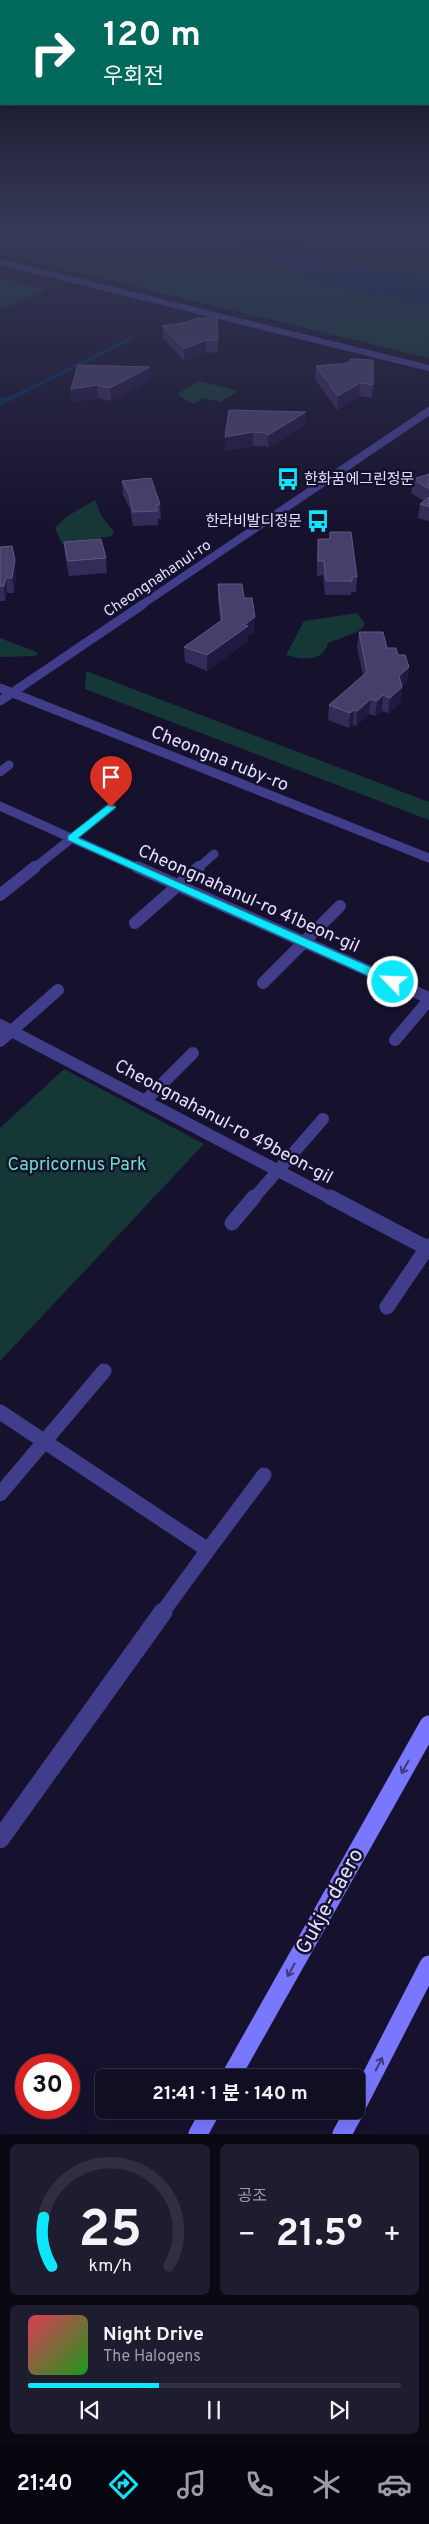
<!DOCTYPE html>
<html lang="ko">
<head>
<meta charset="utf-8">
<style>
  :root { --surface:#100e22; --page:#1e1c2f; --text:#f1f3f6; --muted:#9c9ca5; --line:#302e40; --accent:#0ee6fb }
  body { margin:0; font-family:Overpass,"Noto Sans KR",sans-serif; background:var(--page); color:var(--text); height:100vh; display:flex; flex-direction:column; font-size:19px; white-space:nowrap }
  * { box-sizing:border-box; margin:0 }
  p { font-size:16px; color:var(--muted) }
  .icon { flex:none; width:28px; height:28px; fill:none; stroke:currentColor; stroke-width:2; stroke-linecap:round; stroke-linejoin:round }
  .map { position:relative; height:2134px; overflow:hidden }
  .panel { display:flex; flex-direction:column; gap:10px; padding:10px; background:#090813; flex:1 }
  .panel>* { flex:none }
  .banner { position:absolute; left:0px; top:0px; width:430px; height:105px; box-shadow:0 5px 20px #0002,0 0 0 1px var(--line); background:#00695c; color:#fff; overflow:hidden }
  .speed { position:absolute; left:15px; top:2054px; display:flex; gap:10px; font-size:25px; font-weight:700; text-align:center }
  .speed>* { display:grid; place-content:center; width:65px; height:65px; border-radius:50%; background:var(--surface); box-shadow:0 5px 20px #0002,0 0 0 1px var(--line); line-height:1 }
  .speed .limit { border:8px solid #d22; background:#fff; color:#111 }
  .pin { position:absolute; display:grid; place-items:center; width:42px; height:42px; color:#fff; margin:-51px -21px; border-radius:50% 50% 50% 0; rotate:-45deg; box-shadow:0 0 5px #0007 }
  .pin .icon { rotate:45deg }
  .me { position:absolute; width:55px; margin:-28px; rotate:294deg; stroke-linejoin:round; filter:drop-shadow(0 0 4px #0008) }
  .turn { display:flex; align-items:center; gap:18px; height:105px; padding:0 20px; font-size:22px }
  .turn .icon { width:65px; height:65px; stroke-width:2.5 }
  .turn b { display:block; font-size:35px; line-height:42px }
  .big { font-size:38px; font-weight:700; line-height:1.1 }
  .panel .card { flex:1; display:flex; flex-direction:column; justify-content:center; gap:8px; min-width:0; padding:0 18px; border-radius:8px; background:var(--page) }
  .panel .dial { align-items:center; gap:0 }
  .dial svg { height:130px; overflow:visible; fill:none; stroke:var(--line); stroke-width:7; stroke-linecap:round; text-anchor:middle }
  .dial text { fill:var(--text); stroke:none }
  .song { display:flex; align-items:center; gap:15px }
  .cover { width:60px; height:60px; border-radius:8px; background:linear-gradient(135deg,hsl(350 70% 55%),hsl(120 70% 35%)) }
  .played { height:5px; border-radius:2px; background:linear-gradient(90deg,var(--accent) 35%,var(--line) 35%) }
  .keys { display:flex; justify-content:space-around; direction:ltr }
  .heat { display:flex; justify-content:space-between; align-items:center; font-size:28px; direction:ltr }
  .panel .tiles { flex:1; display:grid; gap:10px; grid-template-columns:1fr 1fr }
  .card:last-child { grid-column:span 2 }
  .trip { position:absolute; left:95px; top:2069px; width:270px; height:50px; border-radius:8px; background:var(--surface); box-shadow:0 5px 20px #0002,0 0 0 1px var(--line); font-weight:700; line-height:50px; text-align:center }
  .dock { display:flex; height:80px; justify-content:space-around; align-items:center; background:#06060e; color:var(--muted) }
  .dock .icon { width:35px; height:35px }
  .dock .selected { color:var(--accent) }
  .dock b { font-size:22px; color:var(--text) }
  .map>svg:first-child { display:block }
  .green { fill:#153735 }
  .water { fill:#0e2750 }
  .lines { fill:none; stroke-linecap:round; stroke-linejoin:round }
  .secondary-tunnel { stroke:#35314c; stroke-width:6; stroke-dasharray:6 3; stroke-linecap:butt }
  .minor-far5 { stroke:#403e8b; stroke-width:6 }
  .minor-far4 { stroke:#403e8b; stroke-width:8 }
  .minor-far3 { stroke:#403e8b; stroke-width:9 }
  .minor-far2 { stroke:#403e8b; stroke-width:12 }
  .minor-far1 { stroke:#403e8b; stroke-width:15 }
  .minor { stroke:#403e8b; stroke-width:19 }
  .secondary { stroke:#7977fd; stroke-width:19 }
  .wall { fill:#342b59 }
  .shaded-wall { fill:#201940 }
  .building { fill:#473f6b; stroke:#5f5882 }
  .oneway { stroke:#3e3a80 }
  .route { fill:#0ee6fb; stroke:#0996a3 }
  .labels { text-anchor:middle; stroke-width:5; stroke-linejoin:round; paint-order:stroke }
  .far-poi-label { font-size:15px; fill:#e2defe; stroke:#16122d; text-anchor:start }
  .far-street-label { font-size:15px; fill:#e2defe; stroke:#16122d }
  .street-label { font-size:18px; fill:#e2defe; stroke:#16122d }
  .park-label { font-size:18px; fill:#69e0c1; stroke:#16122d }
  .near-street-label { font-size:21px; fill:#e2defe; stroke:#16122d }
</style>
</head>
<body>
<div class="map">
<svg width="429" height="2134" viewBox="0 0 429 2134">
  <rect width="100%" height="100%" fill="#16122d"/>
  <path class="green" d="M 0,230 L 429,230 L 429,358 L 0,254 Z
    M 4,279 L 46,290 L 0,310 L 0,281 Z
    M 199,381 L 238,391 L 220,402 L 204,398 L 193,404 L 177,394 Z
    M 95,500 L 102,517 L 114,532 L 112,536 L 62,544 L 55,528 L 66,517 Z
    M 357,613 L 364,622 L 364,626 L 357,632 L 328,643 C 324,662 302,660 286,655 L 304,621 Z
    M 0,638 L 39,653 L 35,656 L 2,657 L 0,656 Z
    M 86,671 L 429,802 L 429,820 L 85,689 Z
    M 64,1069 L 204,1144 L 0,1361 L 0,1128 Z"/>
  <path class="water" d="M 221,230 L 286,230 L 314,253 L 335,261 L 429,279 L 429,303 C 364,297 319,284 260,254 C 248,248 230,242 221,230 Z
    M 131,336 L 136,338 L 0,406 L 0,396 L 7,398 Z"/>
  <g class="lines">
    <path class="secondary-tunnel" d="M 0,245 L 36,230"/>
    <path class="minor-far5" d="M 0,262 L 429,368"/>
    <path class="minor-far4" d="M 140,606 L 429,411"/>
    <path class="minor-far3" d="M 0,688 L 429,858
      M 0,701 L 142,605
      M 0,772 L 9,765
      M 0,806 L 140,869
      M 33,869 L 111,807
      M 197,869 L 214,854"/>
    <path class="minor-far2" d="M 137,867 L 429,998
      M 0,895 L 35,867
      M 135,923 L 199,867
      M 263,983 L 340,906
      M 0,1025 L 332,1199
      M 395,1040 L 429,1000
      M 0,1041 L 58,990
      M 145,1101 L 193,1053
      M 253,1199 L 323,1119"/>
    <path class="minor-far1" d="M 330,1197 L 427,1248 L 429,1246
      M 232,1223 L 254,1197
      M 387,1307 L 427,1248
      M 0,1412 L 208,1550 L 162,1613
      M 0,1494 L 104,1371
      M 208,1550 L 264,1475"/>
    <path class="minor" d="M 0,1839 L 163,1612"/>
    <path class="secondary" d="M 230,2078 L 429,1725
      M 356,2107 L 429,1965
      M 198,2134 L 211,2110
      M 342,2134 L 355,2110"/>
  </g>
  <path class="wall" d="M 162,326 L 218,340 L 218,353 L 206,352 L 184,361 L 163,338 Z
    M 316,366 L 373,385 L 372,398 L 359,396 L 337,410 L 315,379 Z
    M 150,367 L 151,380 L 111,401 L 98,398 L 72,402 L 71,389 Z
    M 306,412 L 305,425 L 268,448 L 265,446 L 253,446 L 225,451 L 225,437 Z
    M 429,474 L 429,521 L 418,518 L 420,504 L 424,501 L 411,493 L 413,479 Z
    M 122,481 L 160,504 L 161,519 L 158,519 L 158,525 L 133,526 L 130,509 L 123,495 Z
    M 330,532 L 357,577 L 356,592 L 351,592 L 351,595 L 325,595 L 323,575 L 317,576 L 317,553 L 318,539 L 329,539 Z
    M 64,542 L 106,558 L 107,573 L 69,576 L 65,556 Z
    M 0,547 L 16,575 L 14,593 L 7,593 L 5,601 L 0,601 Z
    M 218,584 L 244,598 L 254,632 L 248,636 L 248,641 L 207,671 L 185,662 L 184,647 L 220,621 L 218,599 Z
    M 359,632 L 387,648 L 398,655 L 409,667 L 407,683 L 402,687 L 400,703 L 388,713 L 382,711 L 375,716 L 369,714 L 356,726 L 353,725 L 349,728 L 328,720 L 329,705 L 363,675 L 357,647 Z"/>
  <path class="shaded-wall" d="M 206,340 L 206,352 L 184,361 L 184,349 Z
    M 150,367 L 151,380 L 111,401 L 110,388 Z
    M 360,383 L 359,396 L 337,410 L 338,396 Z
    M 97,385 L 98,398 L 72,402 L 71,389 Z
    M 306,412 L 305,425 L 268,448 L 268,435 Z
    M 253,432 L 253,446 L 225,451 L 225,437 Z
    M 15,560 L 16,575 L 14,593 L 12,578 Z
    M 6,578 L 7,593 L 5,601 L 4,586 Z
    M 255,617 L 254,632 L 248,636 L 248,641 L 207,671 L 207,655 Z
    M 409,667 L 407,683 L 402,687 L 400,703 L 388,713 L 390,698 L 399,676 Z
    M 383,695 L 382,711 L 375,716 L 377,701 Z
    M 371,699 L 369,714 L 356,726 L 357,711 Z
    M 354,710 L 353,725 L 349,728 L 350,713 Z"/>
  <path class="building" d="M 197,318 L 217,318 L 218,340 L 206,340 L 184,349 L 162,326 L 188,322 Z
    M 351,359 L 373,360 L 373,385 L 360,383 L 338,396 L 316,366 L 348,363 Z
    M 78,365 L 150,367 L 110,388 L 97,385 L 71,389 Z
    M 229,410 L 306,412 L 268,435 L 265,433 L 253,432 L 225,437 Z
    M 429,474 L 429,489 L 413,479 Z
    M 151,478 L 160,504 L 156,505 L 158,511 L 133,512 L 129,495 L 122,481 Z
    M 429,497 L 429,507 L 420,504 Z
    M 330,532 L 351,532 L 357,577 L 352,577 L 352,581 L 326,581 L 324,561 L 318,561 L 318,539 L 330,539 Z
    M 101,539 L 106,558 L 68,561 L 64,542 Z
    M 12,546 L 15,560 L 12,578 L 6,578 L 4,586 L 0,586 L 0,547 Z
    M 218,584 L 242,584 L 244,598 L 252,598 L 255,617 L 244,625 L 248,626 L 207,655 L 184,647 L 222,620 Z
    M 359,632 L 383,632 L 387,648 L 396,648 L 398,655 L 405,655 L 409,667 L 399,676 L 402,687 L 390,698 L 383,695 L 377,701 L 371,699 L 357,711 L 354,710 L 350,713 L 329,705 L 367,672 Z"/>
  <defs><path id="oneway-shaft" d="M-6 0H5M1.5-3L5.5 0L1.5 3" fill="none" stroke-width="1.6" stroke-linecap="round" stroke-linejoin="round" transform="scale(1.25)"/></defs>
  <g class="oneway">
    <use href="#oneway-shaft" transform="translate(405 1767) rotate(119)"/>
    <use href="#oneway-shaft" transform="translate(291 1970) rotate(119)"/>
    <use href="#oneway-shaft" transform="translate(379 2064) rotate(-63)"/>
  </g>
  <linearGradient id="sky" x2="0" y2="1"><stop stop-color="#0c0a19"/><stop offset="0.43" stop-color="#363957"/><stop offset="1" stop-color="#363957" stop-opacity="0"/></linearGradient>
  <rect width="429" height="529" fill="url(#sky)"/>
  <path class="route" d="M 108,805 L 116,807 L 78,838 L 397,979 L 397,985 L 389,985 L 68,840 L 68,836 Z"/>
  <defs>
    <symbol id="bus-bare" viewBox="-9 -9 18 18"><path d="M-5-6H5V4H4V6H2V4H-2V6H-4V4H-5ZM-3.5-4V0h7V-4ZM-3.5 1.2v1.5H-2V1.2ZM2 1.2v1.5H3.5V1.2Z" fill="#0ee6fb" stroke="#16122d" stroke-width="2.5" paint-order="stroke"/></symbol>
  </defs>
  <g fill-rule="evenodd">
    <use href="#bus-bare" x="272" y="463" width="32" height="32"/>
    <use href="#bus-bare" x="302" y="505" width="32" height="32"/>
  </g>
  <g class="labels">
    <g class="far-poi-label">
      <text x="304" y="484">한화꿈에그린정문</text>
      <text x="302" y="526" text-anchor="end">한라비발디정문</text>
    </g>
    <g class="far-street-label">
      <text transform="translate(157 578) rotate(-34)" y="5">Cheongnahanul-ro</text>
    </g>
    <g class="street-label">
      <text transform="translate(220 758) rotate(22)" y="6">Cheongna ruby-ro</text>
      <text transform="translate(249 898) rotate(24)" y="6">Cheongnahanul-ro 41beon-gil</text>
      <text transform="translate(224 1121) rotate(28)" y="6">Cheongnahanul-ro 49beon-gil</text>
    </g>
    <g class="park-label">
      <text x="77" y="1170">Capricornus Park</text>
    </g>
    <g class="near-street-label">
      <text transform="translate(329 1901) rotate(-61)" y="7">Gukje-daero</text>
    </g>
  </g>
</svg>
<div class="speed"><div class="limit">30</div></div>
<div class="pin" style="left:111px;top:807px;background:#d93025"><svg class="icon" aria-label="arrive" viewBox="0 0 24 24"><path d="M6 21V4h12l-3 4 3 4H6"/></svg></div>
<svg class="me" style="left:393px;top:982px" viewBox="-20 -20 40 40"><circle r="17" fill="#0ee6fb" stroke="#fff" stroke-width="3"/><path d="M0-11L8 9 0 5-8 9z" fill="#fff"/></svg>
<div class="trip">21:41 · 1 분 · 140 m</div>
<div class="banner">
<div class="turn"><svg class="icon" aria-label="right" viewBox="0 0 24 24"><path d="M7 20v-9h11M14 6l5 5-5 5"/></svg><div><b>120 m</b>우회전</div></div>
</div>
</div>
<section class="panel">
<div class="tiles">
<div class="card dial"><svg viewBox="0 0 100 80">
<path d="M14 69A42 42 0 1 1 86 69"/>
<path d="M14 69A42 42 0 0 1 9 39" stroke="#0ee6fb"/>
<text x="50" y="56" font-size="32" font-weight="700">25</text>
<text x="50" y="72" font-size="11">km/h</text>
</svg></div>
<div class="card"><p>공조</p>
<div class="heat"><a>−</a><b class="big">21.5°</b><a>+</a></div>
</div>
<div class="card">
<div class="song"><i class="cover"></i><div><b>Night Drive</b><p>The Halogens</p></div></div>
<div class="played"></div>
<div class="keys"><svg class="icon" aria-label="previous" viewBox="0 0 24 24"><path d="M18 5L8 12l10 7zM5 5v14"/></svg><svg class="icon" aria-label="pause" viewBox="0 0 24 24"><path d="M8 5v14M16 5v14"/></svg><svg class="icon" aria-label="next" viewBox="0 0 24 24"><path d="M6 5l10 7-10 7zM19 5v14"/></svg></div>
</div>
</div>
</section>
<nav class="dock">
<b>21:40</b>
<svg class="icon selected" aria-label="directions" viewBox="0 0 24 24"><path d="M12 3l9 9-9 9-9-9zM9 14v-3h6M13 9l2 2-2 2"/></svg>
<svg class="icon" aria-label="music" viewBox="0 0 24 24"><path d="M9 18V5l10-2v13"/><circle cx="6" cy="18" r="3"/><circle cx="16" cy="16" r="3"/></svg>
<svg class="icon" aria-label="phone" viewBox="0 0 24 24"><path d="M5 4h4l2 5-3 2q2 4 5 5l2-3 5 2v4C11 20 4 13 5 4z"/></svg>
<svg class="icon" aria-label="climate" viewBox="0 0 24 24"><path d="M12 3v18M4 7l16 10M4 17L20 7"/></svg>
<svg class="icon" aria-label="car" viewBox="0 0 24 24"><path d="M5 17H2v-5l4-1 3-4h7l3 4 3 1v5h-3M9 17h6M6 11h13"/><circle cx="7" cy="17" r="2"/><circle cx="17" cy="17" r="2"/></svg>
</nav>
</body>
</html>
